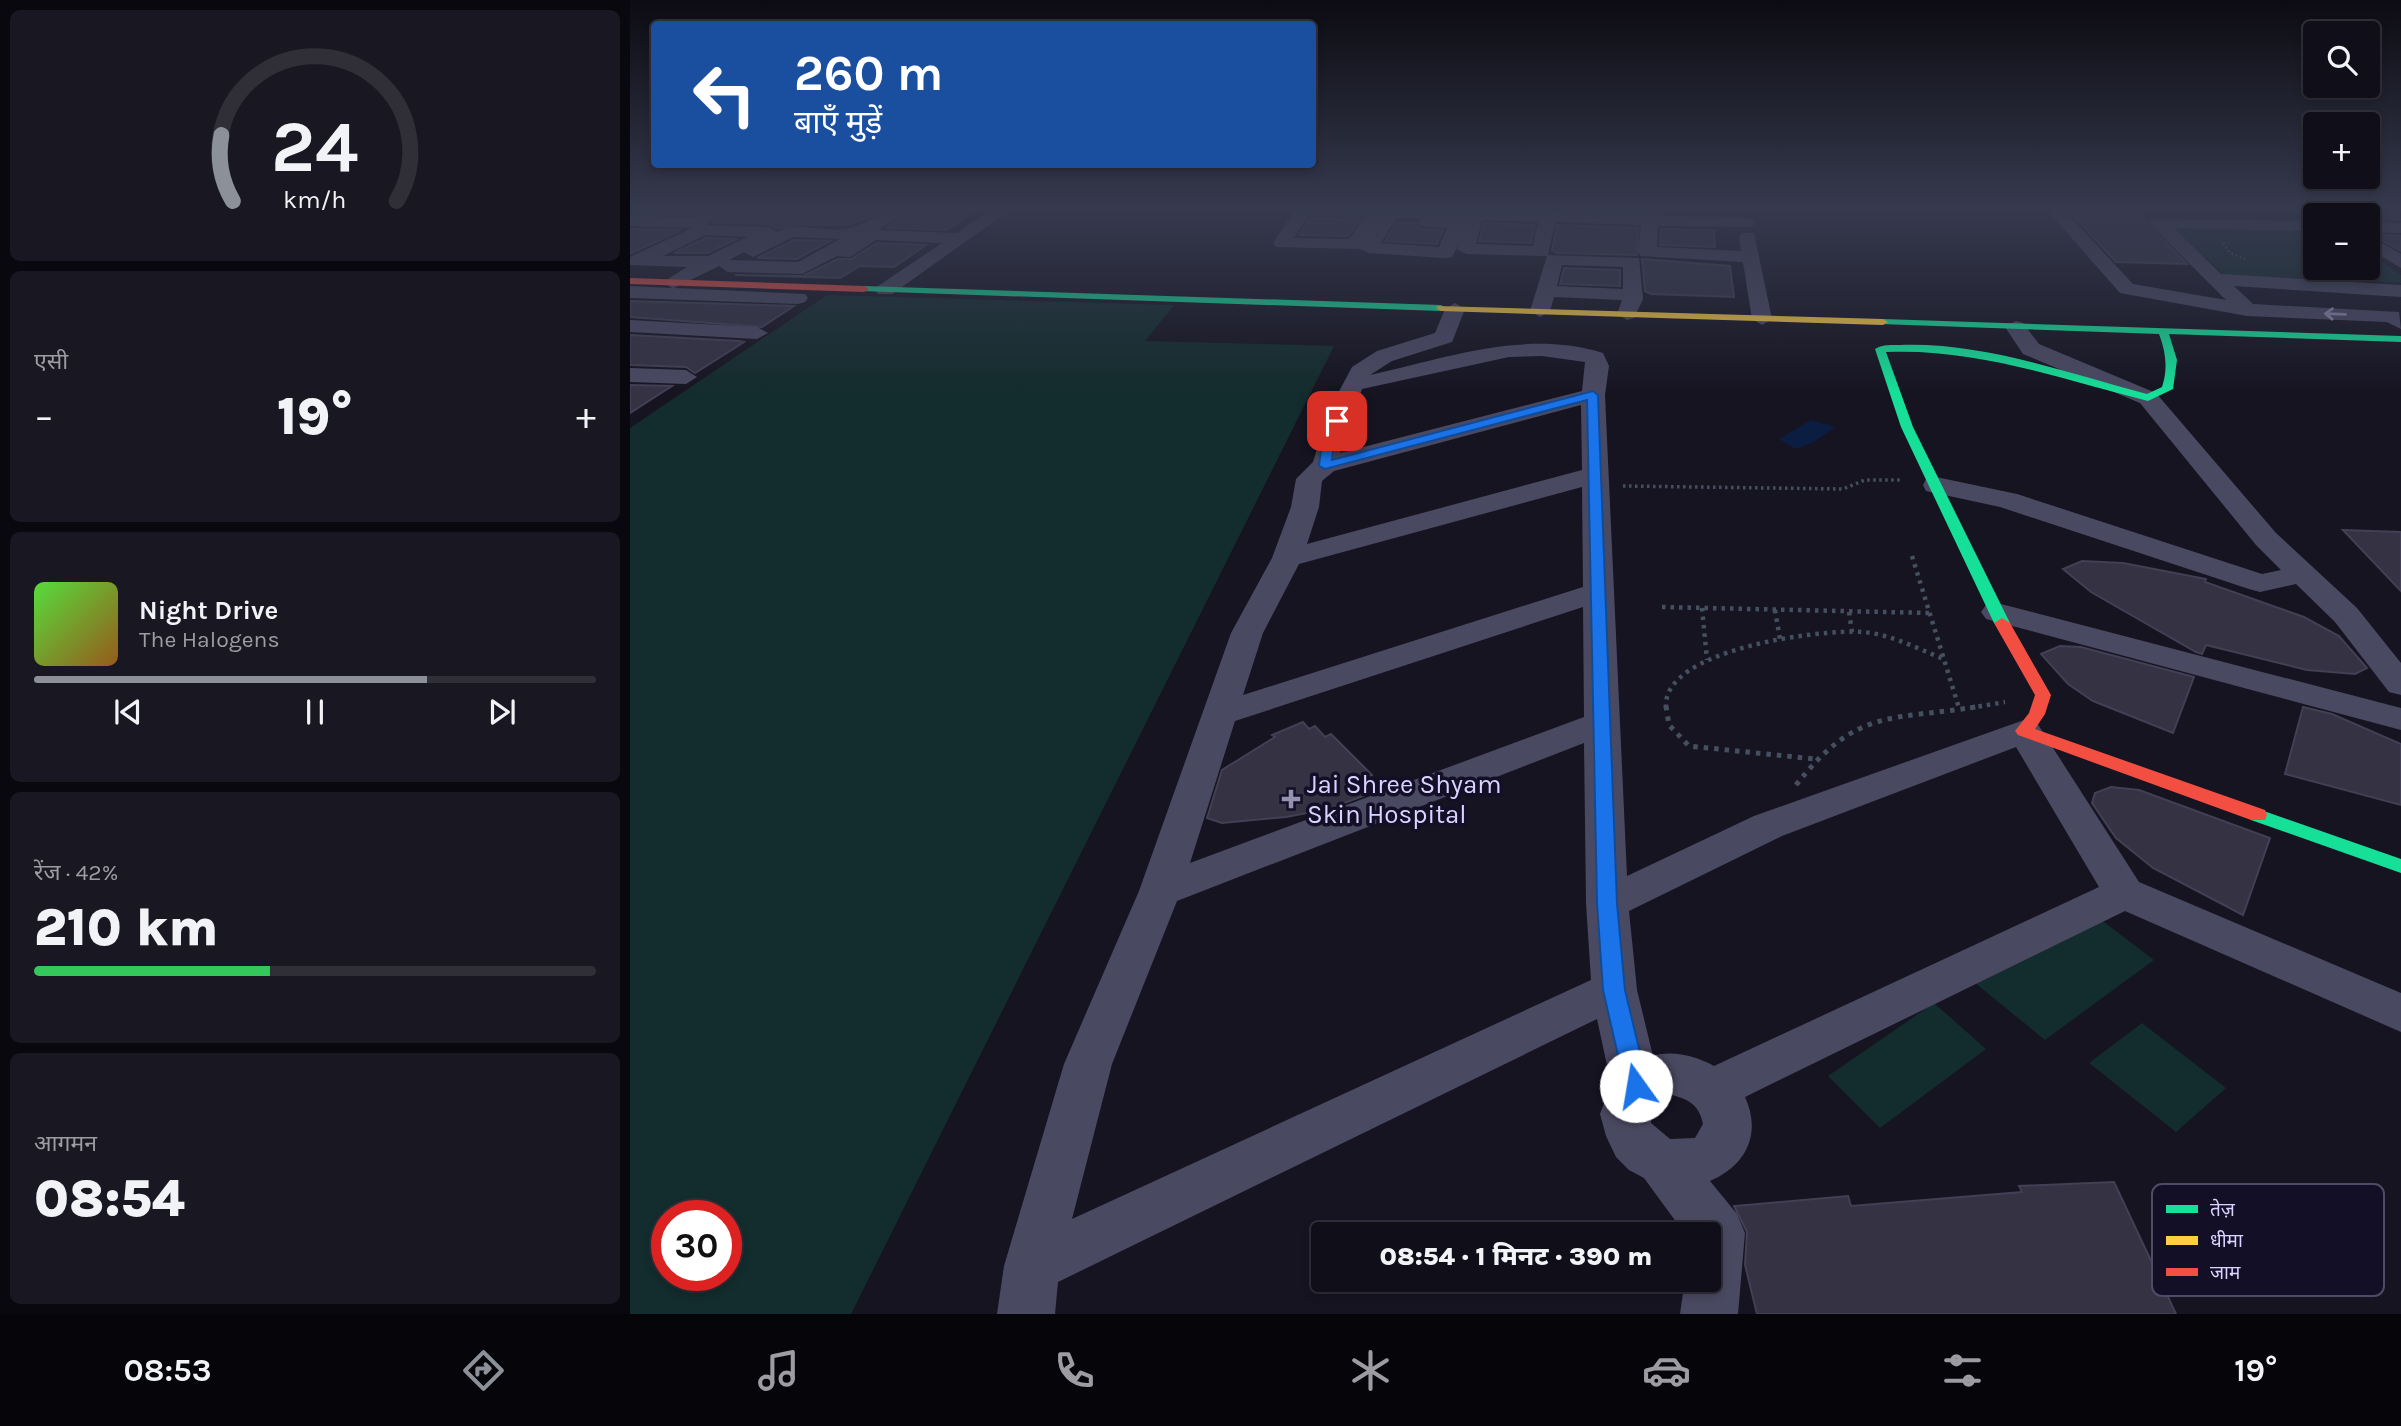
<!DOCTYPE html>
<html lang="hi">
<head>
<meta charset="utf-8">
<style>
  :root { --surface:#100f19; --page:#191822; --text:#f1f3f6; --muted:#9c9ca2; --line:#302f38; --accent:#8c9099 }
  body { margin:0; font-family:Karla,"Noto Sans Devanagari",sans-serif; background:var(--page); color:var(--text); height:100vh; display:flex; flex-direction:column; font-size:26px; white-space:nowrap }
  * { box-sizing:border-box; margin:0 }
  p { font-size:23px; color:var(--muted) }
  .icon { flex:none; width:38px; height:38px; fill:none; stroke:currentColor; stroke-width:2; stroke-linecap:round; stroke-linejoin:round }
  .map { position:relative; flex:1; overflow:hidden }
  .drawer { display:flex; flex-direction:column; gap:10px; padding:10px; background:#09080e; width:630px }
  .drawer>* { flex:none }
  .hud { position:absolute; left:21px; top:21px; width:665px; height:147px; border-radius:7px; box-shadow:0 4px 10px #0003,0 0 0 2px var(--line); background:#1a4fa0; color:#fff; overflow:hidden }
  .controls { position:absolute; left:1673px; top:21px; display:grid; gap:14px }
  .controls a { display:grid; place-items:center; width:77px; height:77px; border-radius:7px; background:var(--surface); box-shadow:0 4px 10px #0003,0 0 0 2px var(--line); font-size:35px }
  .speed { position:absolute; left:21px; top:1200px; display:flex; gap:14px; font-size:35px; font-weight:700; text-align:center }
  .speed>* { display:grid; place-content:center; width:91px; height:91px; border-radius:50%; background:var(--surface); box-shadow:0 4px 10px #0003,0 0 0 2px var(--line); line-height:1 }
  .speed .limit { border:10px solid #d22; background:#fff; color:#111 }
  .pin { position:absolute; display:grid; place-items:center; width:60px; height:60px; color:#fff; margin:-30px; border-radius:14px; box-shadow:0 4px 10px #0006 }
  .me { position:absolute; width:77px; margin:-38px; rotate:347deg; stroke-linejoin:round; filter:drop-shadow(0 0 5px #0008) }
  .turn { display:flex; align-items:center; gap:24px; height:147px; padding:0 28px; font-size:32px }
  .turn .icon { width:91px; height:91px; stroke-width:2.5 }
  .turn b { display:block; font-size:49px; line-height:60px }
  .big { font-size:52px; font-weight:800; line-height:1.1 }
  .drawer .tile { flex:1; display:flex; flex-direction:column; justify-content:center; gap:10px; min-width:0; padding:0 24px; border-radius:10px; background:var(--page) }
  .drawer .dial { align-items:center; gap:0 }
  .dial svg { height:182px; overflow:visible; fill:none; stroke:var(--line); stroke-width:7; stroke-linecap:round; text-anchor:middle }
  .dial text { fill:var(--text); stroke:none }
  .song { display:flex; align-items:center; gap:21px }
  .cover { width:84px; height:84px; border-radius:10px; background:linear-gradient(135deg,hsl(110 70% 55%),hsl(30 70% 35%)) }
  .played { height:7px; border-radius:4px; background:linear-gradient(90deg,var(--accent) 70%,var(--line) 70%) }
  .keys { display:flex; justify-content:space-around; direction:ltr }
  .heat { display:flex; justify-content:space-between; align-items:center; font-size:38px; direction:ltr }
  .charge { height:10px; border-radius:5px; background:linear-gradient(90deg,#34c759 42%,var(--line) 0) }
  .trip { position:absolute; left:681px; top:1222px; width:410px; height:70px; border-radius:7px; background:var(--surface); box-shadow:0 4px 10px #0003,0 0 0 2px var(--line); font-weight:800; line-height:70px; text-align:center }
  .menu { display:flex; height:112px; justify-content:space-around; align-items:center; background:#06060a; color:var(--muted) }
  .menu .icon { width:49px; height:49px }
  .menu .current { color:var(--accent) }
  .menu b { font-size:32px; color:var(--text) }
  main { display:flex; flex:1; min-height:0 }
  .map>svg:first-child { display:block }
  .green { fill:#132c2d; fill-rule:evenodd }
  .water { fill:#0b1e41 }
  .building { fill:#343243; stroke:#433f54; stroke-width:2 }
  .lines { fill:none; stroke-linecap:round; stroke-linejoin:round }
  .path-far3 { stroke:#44505f; stroke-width:2.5; stroke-dasharray:2 2.5; stroke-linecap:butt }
  .path-far2 { stroke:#44505f; stroke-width:3.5; stroke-dasharray:2.5 3.5; stroke-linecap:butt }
  .path-far1 { stroke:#44505f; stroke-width:4.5; stroke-dasharray:3.5 5; stroke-linecap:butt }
  .path { stroke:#44505f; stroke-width:5; stroke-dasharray:4.5 6; stroke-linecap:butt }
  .street { fill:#4a4962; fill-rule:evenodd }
  .fast { fill:#16e098; fill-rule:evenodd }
  .slow { fill:#ffcf43; fill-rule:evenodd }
  .jam { fill:#f24e42; fill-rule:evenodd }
  .oneway { stroke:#928eb0 }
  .route { fill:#1a73e8; stroke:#114b97; stroke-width:2 }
  .poi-dot { fill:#9591b1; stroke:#130f26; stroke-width:2.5 }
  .labels { text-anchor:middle; stroke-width:7; stroke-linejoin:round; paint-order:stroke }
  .poi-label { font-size:26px; fill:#d9d4ff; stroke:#130f26; text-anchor:start }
  .key { fill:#130f26; stroke:#4e4a67; stroke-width:2 }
  .key-label { font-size:19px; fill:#d9d4ff }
</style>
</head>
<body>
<main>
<section class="drawer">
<div class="tile dial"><svg viewBox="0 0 100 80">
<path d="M14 69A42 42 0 1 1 86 69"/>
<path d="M14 69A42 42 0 0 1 9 40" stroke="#8c9099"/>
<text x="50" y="56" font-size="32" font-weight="700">24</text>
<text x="50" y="72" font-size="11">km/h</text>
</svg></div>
<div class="tile"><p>एसी</p>
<div class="heat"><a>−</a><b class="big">19°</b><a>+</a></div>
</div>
<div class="tile">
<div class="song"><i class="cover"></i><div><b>Night Drive</b><p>The Halogens</p></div></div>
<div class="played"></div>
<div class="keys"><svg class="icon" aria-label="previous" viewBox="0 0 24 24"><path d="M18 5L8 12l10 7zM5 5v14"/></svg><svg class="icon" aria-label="pause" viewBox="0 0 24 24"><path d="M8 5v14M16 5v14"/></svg><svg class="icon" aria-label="next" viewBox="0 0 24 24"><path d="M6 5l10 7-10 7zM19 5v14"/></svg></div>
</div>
<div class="tile"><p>रेंज · 42%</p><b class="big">210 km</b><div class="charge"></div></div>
<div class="tile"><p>आगमन</p><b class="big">08:54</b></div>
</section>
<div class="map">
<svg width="1771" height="1314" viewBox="0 0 1771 1314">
  <rect width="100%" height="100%" fill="#161421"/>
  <path class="green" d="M 1540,225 L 1685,231 L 1685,268 L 1738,268 L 1738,252 L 1771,275 L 1771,283 L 1594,275 Z
    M 197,295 L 544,305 L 515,341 L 704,346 L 221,1314 L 0,1314 L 0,428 ZM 37,1216 L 96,1216 L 96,1276 L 37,1276 Z
    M 1449,903 L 1524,960 L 1415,1040 L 1334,974 Z
    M 1304,1003 L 1356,1049 L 1250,1128 L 1198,1076 Z
    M 1512,1023 L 1596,1088 L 1546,1132 L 1459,1063 Z"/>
  <path class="water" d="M 1181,420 L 1205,427 L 1182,443 L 1165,449 L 1149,439 Z"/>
  <path class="building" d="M 38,210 L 258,210 L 218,225 L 165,225 L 148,229 L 139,224 L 83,223 L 88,218 L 78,211 L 64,215 L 33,215 Z
    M 283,210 L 345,210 L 317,230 L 257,228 Z
    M 1438,210 L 1504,210 L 1557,264 L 1486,262 Z
    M 1701,210 L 1757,210 L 1771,220 L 1708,215 Z
    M 680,218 L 730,219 L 718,236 L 669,235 Z
    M 766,223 L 786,223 L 791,229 L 813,230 L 807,244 L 755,241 Z
    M 854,223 L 905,225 L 901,243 L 849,241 Z
    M 927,225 L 1008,228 L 1007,255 L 926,253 L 922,250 Z
    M 0,229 L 51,230 L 0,254 Z
    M 1031,229 L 1084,230 L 1085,247 L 1030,245 Z
    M 1743,235 L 1771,236 L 1771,251 Z
    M 76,238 L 107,239 L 77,253 L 44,253 Z
    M 164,240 L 200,241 L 167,259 L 127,258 Z
    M 247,243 L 296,245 L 264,267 L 230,266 L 210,278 L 105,275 L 173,276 L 208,259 L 221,259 Z
    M 1012,259 L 1100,266 L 1104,297 L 1021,294 L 1015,291 Z
    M 934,268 L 990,270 L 990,286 L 930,284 Z
    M 0,301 L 164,306 L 132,327 L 0,317 Z
    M 0,335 L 109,341 L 114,342 L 65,373 L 56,367 L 0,365 Z
    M 0,385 L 42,386 L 0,413 Z
    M 1713,530 L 1771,532 L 1771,591 Z
    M 1452,561 L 1493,563 L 1576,579 L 1575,582 L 1674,617 L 1709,636 L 1737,668 L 1725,674 L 1677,670 L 1576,645 L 1572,654 L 1566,652 L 1461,592 L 1433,569 Z
    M 1430,646 L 1451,647 L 1564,677 L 1543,733 L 1463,701 L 1438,684 L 1411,654 Z
    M 1673,707 L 1702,714 L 1771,744 L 1771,805 L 1655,774 Z
    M 673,722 L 679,729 L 685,726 L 695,737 L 701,734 L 742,775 L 732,780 L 742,789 L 731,794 L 733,796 L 698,809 L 656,817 L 592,823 L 577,818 L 592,770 L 645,737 L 642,735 Z
    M 1481,787 L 1509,790 L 1640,838 L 1613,915 L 1523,868 L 1486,838 L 1462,803 L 1465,793 Z
    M 1484,1182 L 1546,1314 L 1127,1314 L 1115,1265 L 1117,1232 L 1104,1206 L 1218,1196 L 1221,1206 L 1392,1192 L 1389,1186 Z"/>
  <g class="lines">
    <path class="path-far3" d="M 1593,243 L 1600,253 L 1615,259"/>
    <path class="path-far2" d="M 993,486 L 1213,489 L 1235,480 L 1273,480"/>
    <path class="path-far1" d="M 1282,556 L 1329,708
      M 1032,607 L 1300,613
      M 1072,608 L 1077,660
      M 1145,610 L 1150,639
      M 1219,612 L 1222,632
      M 1036,708 C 1031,649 1191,629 1232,632 C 1261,634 1288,649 1314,659
      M 1340,708 L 1375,702"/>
    <path class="path" d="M 1036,706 L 1039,725 L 1059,746 L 1185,759
      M 1166,785 C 1228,706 1262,721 1352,706"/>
    <path class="street" d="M 12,210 L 35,210 L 26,217 L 64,218 L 77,213 L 85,218 L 76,225 L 139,227 L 148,232 C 170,220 195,234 219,228 C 244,222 250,210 280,210 L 248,230 L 327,233 L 360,210 L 380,210 L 262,294 L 248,294 L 245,290 L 248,286 L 312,243 L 246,240 L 220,257 L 207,256 L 172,274 L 98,272 L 89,266 L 44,288 L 175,294 L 178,298 L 175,302 L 168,304 L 0,298 L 0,286 L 42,288 L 33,282 L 57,267 L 0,265 L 0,257 L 62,228 L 0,226 L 0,216 ZM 75,235 L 117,237 L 78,256 L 33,256 ZM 163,237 L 210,239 L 168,262 L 99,260 L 114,252 L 123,257 Z
      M 665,210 L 858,210 L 1116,218 L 1122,219 L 1125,223 L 1122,227 L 1028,226 L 1027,247 L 1111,251 L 1109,237 L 1112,233 L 1124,233 L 1142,319 L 1132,325 L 1122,319 L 1113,262 L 1011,256 L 1008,252 L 1011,225 L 925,222 L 918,255 L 1009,258 L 1013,299 L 1004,318 L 997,320 L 987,314 L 992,300 L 924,297 L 920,311 L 910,317 L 900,311 L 917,256 L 836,254 L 827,249 L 829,243 L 822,257 L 816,258 L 739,253 L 730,249 L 646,247 L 643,243 ZM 679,215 L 680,215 L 735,217 L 719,239 L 664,238 ZM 766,218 L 791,218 L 788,222 L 791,226 L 817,228 L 809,247 L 751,243 ZM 852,220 L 908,222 L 903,246 L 846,244 ZM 932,265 L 993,267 L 993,289 L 927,286 Z
      M 1417,210 L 1434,210 L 1503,284 L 1596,300 L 1523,227 L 1520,223 L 1523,219 L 1685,221 L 1685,231 L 1544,228 L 1591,274 L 1771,285 L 1771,297 L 1604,286 L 1623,304 L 1769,312 L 1771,329 L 1757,322 L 1617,316 L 1490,293 Z
      M 1738,222 L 1771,223 L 1771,233 L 1738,232 Z
      M 1738,235 L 1771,254 L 1771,268 L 1738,248 Z
      M 825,303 L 835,309 L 822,342 L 762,361 L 740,375 C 817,358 894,329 973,353 L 979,366 L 975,395 L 997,876 L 1124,816 L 1394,720 L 1407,723 L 1509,882 L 1771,993 L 1771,1032 L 1495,911 L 1115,1097 C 1132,1134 1116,1166 1080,1181 L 1107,1214 L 1115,1233 L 1108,1314 L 1050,1314 L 1055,1279 L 1078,1279 L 1078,1234 L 1055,1234 L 1014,1178 L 999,1170 L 986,1157 L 976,1136 L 970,1114 L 981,1084 L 967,1019 L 428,1282 L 425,1314 L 367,1314 L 374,1266 L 434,1064 L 509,891 L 601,633 L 642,558 L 661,507 L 666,479 L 683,462 L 698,412 L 722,367 L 747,351 L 805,333 L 815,309 ZM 912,356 L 955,362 L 952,391 L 710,453 L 732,389 L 879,357 ZM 951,405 L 952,470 L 677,544 L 689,507 L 692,481 L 704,471 ZM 952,487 L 953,587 L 613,695 L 633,633 L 669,564 ZM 953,607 L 954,717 L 560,863 L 605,721 ZM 954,743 L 956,903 L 961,980 L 442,1219 L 482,1064 L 547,901 ZM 1386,747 L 1469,887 L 1084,1066 C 1066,1056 1042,1050 1023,1056 L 1007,990 L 999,911 L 1152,836 ZM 1037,1094 C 1056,1098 1069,1103 1073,1124 L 1065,1138 L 1040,1139 L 1021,1123 L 1021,1107 Z
      M 0,320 L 127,327 L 138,333 L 127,339 L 0,332 Z
      M 1386,321 L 1393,323 L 1409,344 L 1526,393 L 1646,533 L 1727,608 L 1771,663 L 1771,695 L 1759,692 L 1705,622 L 1666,584 L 1630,592 L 1619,589 L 1370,507 L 1296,491 L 1293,485 L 1296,479 L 1306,477 L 1387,494 L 1632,574 L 1651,570 L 1626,545 L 1510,403 L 1393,354 L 1375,327 Z
      M 0,368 L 56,370 L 67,377 L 56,384 L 0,382 Z
      M 1367,603 L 1771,708 L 1771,730 L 1356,619 L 1351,612 L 1356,605 Z"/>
    <path class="fast" d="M 234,286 L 811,305 L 816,308 L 811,311 L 231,291 L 231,287 Z
      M 1253,319 L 1771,336 L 1771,342 L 1539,334 L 1547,360 L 1543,389 L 1518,401 C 1431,379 1347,348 1256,352 L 1283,427 L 1380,623 L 1372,628 L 1364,623 L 1271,427 L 1245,349 C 1252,344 1262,345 1270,345 C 1354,342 1437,373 1517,394 L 1532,387 C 1538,369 1536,352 1529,334 L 1250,324 L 1248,322 Z
      M 1628,809 L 1771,859 L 1771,873 L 1621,820 L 1619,815 L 1621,810 Z"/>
    <path class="slow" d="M 808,306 L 1253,319 L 1258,322 L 1253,325 L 811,311 L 806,308 Z"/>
    <path class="jam" d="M 0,278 L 234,286 L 239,289 L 234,292 L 0,284 Z
      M 1372,618 L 1380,623 L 1421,695 L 1415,714 L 1405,729 L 1635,810 L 1637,815 L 1635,820 L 1621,820 L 1388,735 L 1385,731 L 1399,713 L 1405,695 L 1364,623 Z"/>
  </g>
  <defs><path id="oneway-shaft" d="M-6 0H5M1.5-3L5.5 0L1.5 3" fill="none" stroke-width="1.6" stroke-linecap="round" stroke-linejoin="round" transform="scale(1.75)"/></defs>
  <use class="oneway" href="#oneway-shaft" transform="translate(1705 314) rotate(-178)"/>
  <linearGradient id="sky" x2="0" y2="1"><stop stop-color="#0c0b12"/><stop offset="0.53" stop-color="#363a4e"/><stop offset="1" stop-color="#363a4e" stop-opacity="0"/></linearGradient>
  <rect width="1771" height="394" fill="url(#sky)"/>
  <path class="route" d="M 963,391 L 968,395 L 987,903 L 995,990 L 1018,1086 L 1015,1093 L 1006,1096 L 998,1093 L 995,1086 L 973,990 L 967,903 L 957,400 L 695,469 L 689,466 L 692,442 L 703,418 L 713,421 L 704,442 L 702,460 Z"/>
  <path class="poi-dot" d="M657.5 788.5h7v7h7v7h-7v7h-7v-7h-7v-7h7z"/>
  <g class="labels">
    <g class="poi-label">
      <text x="677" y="793">Jai Shree Shyam<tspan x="677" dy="30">Skin Hospital</tspan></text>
    </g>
  </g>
  <rect x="1522" y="1184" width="232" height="112" rx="10" class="key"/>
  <rect x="1536" y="1205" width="32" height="8" fill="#16e098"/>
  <rect x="1536" y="1236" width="32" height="9" fill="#ffcf43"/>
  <rect x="1536" y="1268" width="32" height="8" fill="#f24e42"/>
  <g class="key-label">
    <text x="1580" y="1216">तेज़</text>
    <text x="1580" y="1247">धीमा</text>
    <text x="1580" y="1279">जाम</text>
  </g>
</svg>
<div class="controls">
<a><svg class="icon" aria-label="search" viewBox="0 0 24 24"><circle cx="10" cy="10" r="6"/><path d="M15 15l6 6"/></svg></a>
<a>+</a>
<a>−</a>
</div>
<div class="speed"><div class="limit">30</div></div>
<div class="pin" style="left:707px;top:421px;background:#d93025"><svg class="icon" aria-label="arrive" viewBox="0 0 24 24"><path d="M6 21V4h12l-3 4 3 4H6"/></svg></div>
<svg class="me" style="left:1006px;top:1086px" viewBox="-20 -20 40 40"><circle r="19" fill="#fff"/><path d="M0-13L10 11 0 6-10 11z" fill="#1a73e8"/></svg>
<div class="trip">08:54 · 1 मिनट · 390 m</div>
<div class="hud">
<div class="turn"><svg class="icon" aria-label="left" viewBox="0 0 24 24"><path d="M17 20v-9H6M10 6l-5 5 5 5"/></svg><div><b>260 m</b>बाएँ मुड़ें</div></div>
</div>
</div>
</main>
<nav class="menu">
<b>08:53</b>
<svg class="icon current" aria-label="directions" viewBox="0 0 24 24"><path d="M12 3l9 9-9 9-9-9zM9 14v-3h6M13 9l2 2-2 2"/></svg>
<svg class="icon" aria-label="music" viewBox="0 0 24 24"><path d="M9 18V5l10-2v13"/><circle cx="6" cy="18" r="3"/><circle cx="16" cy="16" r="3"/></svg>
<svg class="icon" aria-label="phone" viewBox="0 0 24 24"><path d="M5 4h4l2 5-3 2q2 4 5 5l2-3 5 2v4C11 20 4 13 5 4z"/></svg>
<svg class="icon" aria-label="climate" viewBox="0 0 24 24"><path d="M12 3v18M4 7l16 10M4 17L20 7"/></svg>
<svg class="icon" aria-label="car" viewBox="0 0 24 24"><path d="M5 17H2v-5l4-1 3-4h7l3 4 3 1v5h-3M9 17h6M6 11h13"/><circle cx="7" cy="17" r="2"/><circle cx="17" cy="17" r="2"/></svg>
<svg class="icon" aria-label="filters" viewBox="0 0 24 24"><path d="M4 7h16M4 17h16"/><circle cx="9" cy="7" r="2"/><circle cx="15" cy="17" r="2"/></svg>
<b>19°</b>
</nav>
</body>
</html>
